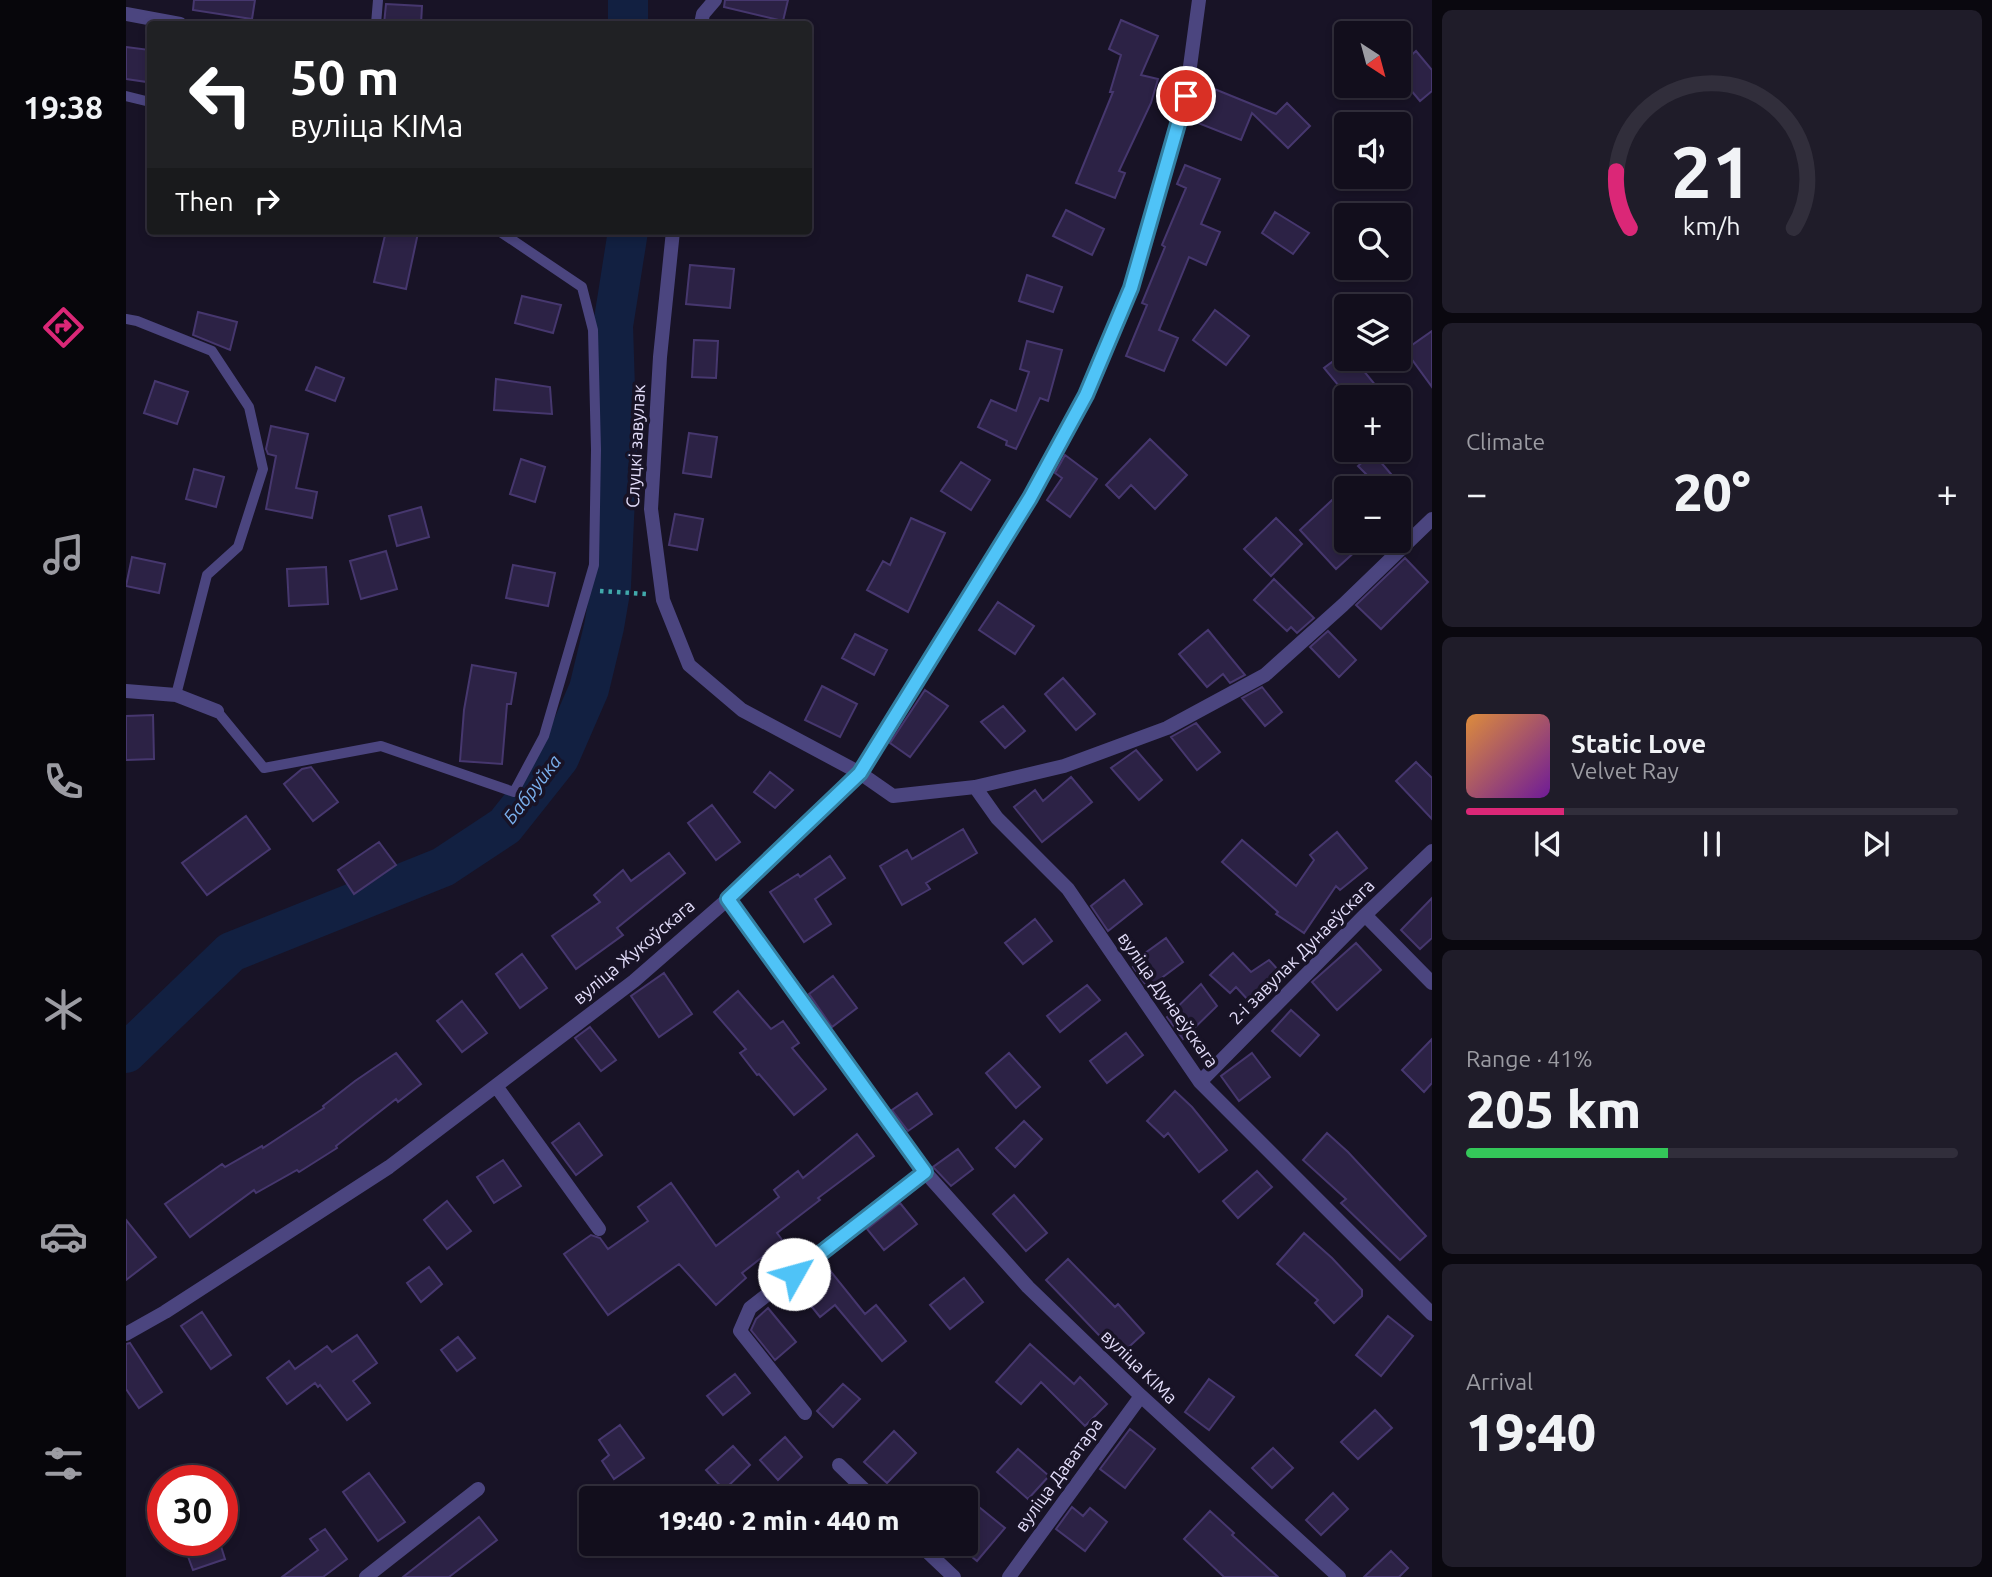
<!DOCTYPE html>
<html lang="en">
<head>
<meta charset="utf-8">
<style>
  :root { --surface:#120e1c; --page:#1f1c29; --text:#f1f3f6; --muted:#9c9ca3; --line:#312e3b; --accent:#db2777 }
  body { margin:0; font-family:Ubuntu,sans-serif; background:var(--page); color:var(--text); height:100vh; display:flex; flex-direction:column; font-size:26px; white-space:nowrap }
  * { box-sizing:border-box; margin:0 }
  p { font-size:23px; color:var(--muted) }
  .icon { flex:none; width:38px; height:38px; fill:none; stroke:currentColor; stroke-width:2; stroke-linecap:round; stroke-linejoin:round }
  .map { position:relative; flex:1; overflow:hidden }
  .panel { display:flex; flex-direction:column; gap:10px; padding:10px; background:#0a080f; width:560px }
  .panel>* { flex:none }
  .top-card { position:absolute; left:21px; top:21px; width:665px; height:214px; border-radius:7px; box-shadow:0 4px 10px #0003,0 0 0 2px var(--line); background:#202124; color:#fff; overflow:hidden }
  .needle { width:46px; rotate:144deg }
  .fabs { position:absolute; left:1208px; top:21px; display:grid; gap:14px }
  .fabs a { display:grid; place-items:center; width:77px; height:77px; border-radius:7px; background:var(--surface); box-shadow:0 4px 10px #0003,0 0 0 2px var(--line); font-size:35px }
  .speed { position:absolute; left:21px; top:1465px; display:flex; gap:14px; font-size:35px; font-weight:700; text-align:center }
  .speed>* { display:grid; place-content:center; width:91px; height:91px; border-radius:50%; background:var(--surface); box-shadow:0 4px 10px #0003,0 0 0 2px var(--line); line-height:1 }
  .speed .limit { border:10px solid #d22; background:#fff; color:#111 }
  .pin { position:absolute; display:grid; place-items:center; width:60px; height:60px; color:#fff; margin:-30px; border:4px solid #fff; border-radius:50%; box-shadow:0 2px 7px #0007 }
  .me { position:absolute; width:77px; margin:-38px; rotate:52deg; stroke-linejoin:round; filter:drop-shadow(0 0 5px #0008) }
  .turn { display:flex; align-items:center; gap:24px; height:147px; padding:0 28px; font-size:32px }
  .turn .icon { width:91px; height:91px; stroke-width:2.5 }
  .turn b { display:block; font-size:49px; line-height:60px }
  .then { display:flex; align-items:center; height:66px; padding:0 28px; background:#0003; gap:14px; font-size:26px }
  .big { font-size:52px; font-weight:800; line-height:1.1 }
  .panel .card { flex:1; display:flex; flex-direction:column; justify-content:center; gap:10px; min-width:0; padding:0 24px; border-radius:10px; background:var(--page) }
  .panel .dial { align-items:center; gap:0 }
  .dial svg { height:182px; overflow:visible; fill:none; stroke:var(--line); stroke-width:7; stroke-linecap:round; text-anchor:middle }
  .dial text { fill:var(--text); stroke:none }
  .song { display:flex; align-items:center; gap:21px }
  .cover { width:84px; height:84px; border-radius:10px; background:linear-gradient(135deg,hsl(30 70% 55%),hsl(280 70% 35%)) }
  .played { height:7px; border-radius:4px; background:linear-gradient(90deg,var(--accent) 20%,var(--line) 20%) }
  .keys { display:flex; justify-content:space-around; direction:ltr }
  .heat { display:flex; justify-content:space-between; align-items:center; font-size:38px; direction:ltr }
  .charge { height:10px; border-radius:5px; background:linear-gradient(90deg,#34c759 41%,var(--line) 0) }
  .trip { position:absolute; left:453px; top:1486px; width:399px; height:70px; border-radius:7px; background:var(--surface); box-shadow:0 4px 10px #0003,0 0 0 2px var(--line); font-weight:800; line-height:70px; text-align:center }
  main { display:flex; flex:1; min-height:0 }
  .tab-bar { display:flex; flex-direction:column; width:126px; justify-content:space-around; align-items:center; background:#07060b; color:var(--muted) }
  .tab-bar .icon { width:49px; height:49px }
  .tab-bar .selected { color:var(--accent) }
  .tab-bar b { font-size:32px; color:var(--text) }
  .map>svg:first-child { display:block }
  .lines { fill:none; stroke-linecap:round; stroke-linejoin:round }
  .river { stroke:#122041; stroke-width:40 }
  .building { fill:#2c2245; stroke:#46376e; stroke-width:2 }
  .path { stroke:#41a9ab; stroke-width:4.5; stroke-dasharray:3.5 5; stroke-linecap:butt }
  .lane { stroke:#4b457f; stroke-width:10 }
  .street { stroke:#4b457f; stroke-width:14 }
  .route-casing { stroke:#337fa1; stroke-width:18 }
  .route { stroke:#4fc3f7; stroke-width:12 }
  .labels { text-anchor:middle; stroke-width:7; stroke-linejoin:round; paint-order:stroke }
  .street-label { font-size:18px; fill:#e3ddfa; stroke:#181326 }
  .water-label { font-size:19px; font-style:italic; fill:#7aafec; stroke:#181326 }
</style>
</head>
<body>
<main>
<nav class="tab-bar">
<b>19:38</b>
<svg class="icon selected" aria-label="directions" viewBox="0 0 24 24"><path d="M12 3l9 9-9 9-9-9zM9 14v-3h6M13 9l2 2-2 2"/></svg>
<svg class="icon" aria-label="music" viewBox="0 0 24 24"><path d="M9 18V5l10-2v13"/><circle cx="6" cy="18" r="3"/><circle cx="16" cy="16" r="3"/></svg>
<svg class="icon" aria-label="phone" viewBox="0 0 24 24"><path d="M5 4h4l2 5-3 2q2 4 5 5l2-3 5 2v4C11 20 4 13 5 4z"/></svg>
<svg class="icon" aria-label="climate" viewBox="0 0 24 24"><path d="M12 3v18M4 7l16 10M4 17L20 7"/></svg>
<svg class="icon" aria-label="car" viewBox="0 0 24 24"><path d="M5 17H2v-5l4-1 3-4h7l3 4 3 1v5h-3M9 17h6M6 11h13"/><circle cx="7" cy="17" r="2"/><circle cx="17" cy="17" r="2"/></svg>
<svg class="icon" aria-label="filters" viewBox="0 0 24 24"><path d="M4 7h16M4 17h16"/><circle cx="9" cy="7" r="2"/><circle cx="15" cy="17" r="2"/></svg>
</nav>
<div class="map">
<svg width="1306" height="1577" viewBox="0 0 1306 1577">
  <rect width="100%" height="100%" fill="#181326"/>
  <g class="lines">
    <path class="river" d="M 502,0 L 502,24
      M 0,1053 L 105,952 L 317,867 L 379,826 L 433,758 L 463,689 L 478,627 L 485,586 L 491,452 L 487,326 L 502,231"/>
  </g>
  <path class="building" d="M 68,0 L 129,0 L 126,19 L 67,10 Z
    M 599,0 L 662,0 L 657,21 L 598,7 Z
    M 260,4 L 296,6 L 295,24 L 258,24 Z
    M 995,20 L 1032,36 L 1015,75 L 1032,79 L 1025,103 L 993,171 L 999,173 L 989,198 L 950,183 L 987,92 L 984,92 L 995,55 L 983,49 Z
    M 0,47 L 24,50 L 21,82 L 0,79 Z
    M 1290,51 L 1306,70 L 1306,91 L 1294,101 L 1272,75 L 1272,67 Z
    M 1081,86 L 1150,114 L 1161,103 L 1184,126 L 1162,148 L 1126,113 L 1115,140 L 1067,121 Z
    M 1059,165 L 1094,179 L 1075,224 L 1094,232 L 1080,265 L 1063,257 L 1033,330 L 1052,338 L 1038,371 L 1000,356 L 1021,305 L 1016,303 L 1039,247 L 1036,245 L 1060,188 L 1051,184 Z
    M 940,210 L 978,229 L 966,255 L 927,236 Z
    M 1149,212 L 1183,233 L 1167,254 L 1136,233 Z
    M 260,231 L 292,233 L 280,289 L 248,282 Z
    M 564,265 L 608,269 L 604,308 L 560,304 Z
    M 901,275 L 936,287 L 927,312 L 893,301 Z
    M 396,296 L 435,305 L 427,333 L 389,323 Z
    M 1089,310 L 1123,336 L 1100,365 L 1067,340 Z
    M 72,312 L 111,322 L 104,350 L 67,335 Z
    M 1306,331 L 1306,387 L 1279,350 Z
    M 568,340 L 592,341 L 590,378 L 566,377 Z
    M 901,341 L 936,350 L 922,401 L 914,398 L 890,449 L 880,445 L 881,441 L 852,427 L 865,400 L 890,411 L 903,372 L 894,369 Z
    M 1210,359 L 1228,359 L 1251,387 L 1238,397 L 1222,397 L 1198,368 Z
    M 190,367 L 218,378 L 209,401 L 180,390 Z
    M 370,379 L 424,387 L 426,414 L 368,410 Z
    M 29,381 L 62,392 L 51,424 L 18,413 Z
    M 145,426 L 182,434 L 170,488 L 191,492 L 186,518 L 140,509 L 150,456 L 142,454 L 140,449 Z
    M 563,433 L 591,437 L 585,477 L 557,473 Z
    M 1024,439 L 1061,475 L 1029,509 L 1005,485 L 993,498 L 980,485 Z
    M 1247,453 L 1277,488 L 1254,488 L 1232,466 Z
    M 939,455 L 971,479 L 944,517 L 921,500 L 936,478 L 929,473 Z
    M 395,459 L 419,467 L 409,502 L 384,494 Z
    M 835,462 L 864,480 L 845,510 L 815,491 Z
    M 68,469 L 98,477 L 90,507 L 60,499 Z
    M 1220,487 L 1220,541 L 1224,541 L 1232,549 L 1210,569 L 1174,530 Z
    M 295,507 L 303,537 L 271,546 L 263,516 Z
    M 549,514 L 577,519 L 571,550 L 543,545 Z
    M 785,518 L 819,533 L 782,612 L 741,590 L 757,561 L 764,565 Z
    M 1150,518 L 1176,544 L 1145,576 L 1118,549 Z
    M 260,551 L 271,589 L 235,599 L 224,561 Z
    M 6,557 L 39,564 L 33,593 L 0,586 Z
    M 1279,558 L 1302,582 L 1255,629 L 1230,605 Z
    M 387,565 L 429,573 L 422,606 L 380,598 Z
    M 200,567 L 202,604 L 163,606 L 161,569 Z
    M 1148,579 L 1188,618 L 1171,633 L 1165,627 L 1161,631 L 1128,600 Z
    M 872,602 L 908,626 L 889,654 L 853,630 Z
    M 1082,630 L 1119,675 L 1104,683 L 1097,674 L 1081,687 L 1053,654 Z
    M 1202,631 L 1230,660 L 1213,677 L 1184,647 Z
    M 729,634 L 761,650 L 748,675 L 716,658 Z
    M 346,665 L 390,673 L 385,704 L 381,704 L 376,764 L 334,761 L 338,710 Z
    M 937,678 L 969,714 L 950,730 L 919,694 Z
    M 696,686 L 731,704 L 714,737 L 679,720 Z
    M 1136,687 L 1156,712 L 1139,726 L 1116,698 Z
    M 799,690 L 822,706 L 784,757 L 764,743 Z
    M 877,706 L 899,731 L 879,748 L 855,722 Z
    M 27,715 L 28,759 L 0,760 L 0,716 Z
    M 1070,723 L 1094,752 L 1071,770 L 1045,737 Z
    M 1010,750 L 1036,780 L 1013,800 L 985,768 Z
    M 1290,762 L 1306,778 L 1306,819 L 1270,781 Z
    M 185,767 L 212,802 L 187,821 L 158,784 L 176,769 Z
    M 644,772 L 667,790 L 649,808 L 628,792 Z
    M 945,777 L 966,802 L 916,842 L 888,807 L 909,790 L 917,801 Z
    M 586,805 L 614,842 L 590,860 L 562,823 Z
    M 120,816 L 144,849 L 81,895 L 56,863 Z
    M 837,829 L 851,853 L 800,883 L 804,889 L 776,905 L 754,866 L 781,850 L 786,859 Z
    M 1211,832 L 1241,868 L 1214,890 L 1210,886 L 1178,933 L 1150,914 L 1152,912 L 1096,862 L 1116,840 L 1170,886 L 1188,860 L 1184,855 Z
    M 253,842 L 270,865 L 228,894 L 212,870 Z
    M 543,853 L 559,873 L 491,928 L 497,935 L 450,969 L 426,936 L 474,902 L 468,895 L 497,870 L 505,881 Z
    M 704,856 L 719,878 L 689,899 L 705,924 L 678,942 L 644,892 L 672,874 L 674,877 Z
    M 998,880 L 1016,904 L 982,931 L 965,906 Z
    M 1306,898 L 1306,938 L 1294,949 L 1275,930 Z
    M 909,919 L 926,941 L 897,964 L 879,943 Z
    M 1040,938 L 1057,962 L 1022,988 L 1007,967 L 1017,959 L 1015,956 Z
    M 1230,943 L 1255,970 L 1211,1010 L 1186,982 Z
    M 1107,953 L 1125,972 L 1143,960 L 1154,972 L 1123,1001 L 1110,987 L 1104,993 L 1084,975 Z
    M 396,954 L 421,988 L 394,1008 L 370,974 Z
    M 538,973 L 566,1014 L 533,1037 L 505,996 Z
    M 707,976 L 731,1008 L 706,1027 L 683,994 Z
    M 1075,984 L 1091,1006 L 1057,1039 L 1041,1017 Z
    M 961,985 L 974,1000 L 934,1032 L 921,1016 Z
    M 612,991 L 645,1029 L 657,1021 L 673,1043 L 666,1048 L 700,1089 L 668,1115 L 633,1074 L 631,1075 L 614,1053 L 620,1049 L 588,1012 Z
    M 336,1001 L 361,1033 L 336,1052 L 311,1021 Z
    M 1165,1010 L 1193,1035 L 1174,1056 L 1146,1031 Z
    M 464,1027 L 490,1060 L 475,1071 L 449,1038 Z
    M 1000,1033 L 1017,1055 L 981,1083 L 964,1061 Z
    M 1306,1039 L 1306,1083 L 1298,1092 L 1276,1070 Z
    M 270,1053 L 295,1084 L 272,1102 L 270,1099 L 210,1146 L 211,1148 L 173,1172 L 171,1170 L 130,1193 L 128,1190 L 64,1237 L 39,1204 L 96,1164 L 99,1167 L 136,1146 L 137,1148 L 198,1108 L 197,1106 L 229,1081 Z
    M 883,1053 L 914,1087 L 890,1108 L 860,1073 Z
    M 1126,1053 L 1144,1077 L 1113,1101 L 1095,1076 Z
    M 1049,1091 L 1066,1107 L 1101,1150 L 1073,1172 L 1042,1133 L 1038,1137 L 1021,1121 Z
    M 791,1093 L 806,1114 L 782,1131 L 766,1110 Z
    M 898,1121 L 916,1139 L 889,1167 L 870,1148 Z
    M 453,1123 L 476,1155 L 450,1175 L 426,1143 Z
    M 1201,1133 L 1222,1152 L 1300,1236 L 1274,1260 L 1215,1203 L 1220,1199 L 1177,1160 Z
    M 731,1134 L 748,1156 L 692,1198 L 694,1200 L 651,1233 L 657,1241 L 616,1273 L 620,1278 L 590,1305 L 553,1264 L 482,1315 L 438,1254 L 465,1235 L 474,1238 L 482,1249 L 522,1221 L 512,1207 L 545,1183 L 590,1246 L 653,1197 L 648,1190 L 672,1171 L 677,1178 Z
    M 832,1149 L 847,1169 L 825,1186 L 807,1167 Z
    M 377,1160 L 395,1186 L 368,1203 L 351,1177 Z
    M 1131,1171 L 1146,1187 L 1112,1218 L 1097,1201 Z
    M 888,1195 L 921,1233 L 900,1251 L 867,1214 Z
    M 321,1201 L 345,1231 L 321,1249 L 298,1220 Z
    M 774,1203 L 791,1224 L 758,1250 L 741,1229 Z
    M 0,1220 L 30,1257 L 0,1280 Z
    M 1178,1233 L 1206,1258 L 1236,1290 L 1236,1296 L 1208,1323 L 1189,1303 L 1192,1300 L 1151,1264 Z
    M 942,1259 L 989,1307 L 992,1304 L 1018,1333 L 993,1356 L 920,1280 Z
    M 698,1263 L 739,1314 L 750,1305 L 780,1341 L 756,1361 L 709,1305 L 694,1317 L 669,1286 Z
    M 303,1267 L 316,1284 L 295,1302 L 281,1283 Z
    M 838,1278 L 857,1302 L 824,1329 L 804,1305 Z
    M 642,1308 L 670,1342 L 649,1360 L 625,1330 L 630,1319 Z
    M 76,1312 L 105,1355 L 85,1369 L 55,1326 Z
    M 1262,1316 L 1287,1336 L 1255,1376 L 1230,1355 Z
    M 231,1335 L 251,1363 L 227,1381 L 244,1403 L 221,1420 L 194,1385 L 192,1387 L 189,1383 L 161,1404 L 141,1378 L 163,1361 L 169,1369 L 201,1346 L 206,1352 Z
    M 332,1337 L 349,1358 L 331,1371 L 315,1350 Z
    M 4,1343 L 36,1392 L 13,1408 L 0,1389 L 0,1344 Z
    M 904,1344 L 948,1384 L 954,1377 L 981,1404 L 959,1426 L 915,1382 L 895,1404 L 870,1382 Z
    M 609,1374 L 624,1393 L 597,1415 L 581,1396 Z
    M 1083,1379 L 1108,1397 L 1083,1430 L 1059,1412 Z
    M 717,1384 L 734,1399 L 707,1427 L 691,1411 Z
    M 1249,1410 L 1266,1428 L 1232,1459 L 1215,1442 Z
    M 494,1425 L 518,1458 L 488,1479 L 476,1461 L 483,1455 L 473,1440 Z
    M 1004,1429 L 1029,1449 L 999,1488 L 974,1469 Z
    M 768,1431 L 790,1453 L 761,1483 L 738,1462 Z
    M 659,1437 L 676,1457 L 652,1480 L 634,1460 Z
    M 607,1446 L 624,1465 L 598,1490 L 580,1470 Z
    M 1147,1448 L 1167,1468 L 1146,1488 L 1126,1468 Z
    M 892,1449 L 923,1476 L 902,1499 L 871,1472 Z
    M 243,1473 L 279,1522 L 252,1541 L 217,1492 Z
    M 1207,1493 L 1222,1509 L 1195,1535 L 1180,1520 Z
    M 853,1507 L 879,1528 L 851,1561 L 840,1552 L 840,1522 Z
    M 946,1507 L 957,1516 L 964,1508 L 981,1522 L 959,1551 L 930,1529 Z
    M 1084,1511 L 1108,1533 L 1106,1535 L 1152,1577 L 1098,1577 L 1058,1539 Z
    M 353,1517 L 371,1540 L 323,1577 L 277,1577 Z
    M 199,1529 L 221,1559 L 197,1577 L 156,1577 L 192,1550 L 184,1539 Z
    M 67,1540 L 93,1540 L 99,1559 L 67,1570 L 57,1543 Z
    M 1265,1551 L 1282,1568 L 1273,1577 L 1238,1577 Z"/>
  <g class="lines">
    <path class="path" d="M 474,591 L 521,594"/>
    <path class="lane" d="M 250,24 L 252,0
      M 0,96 L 24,102
      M 0,319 L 11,321 L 86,351 L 123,407 L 137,469 L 112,547 L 81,575 L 50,695
      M 91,711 L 138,768 L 255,746 L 388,792 L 418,736 L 468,565 L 470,450 L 467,330 L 456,287 L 373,231"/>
    <path class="street" d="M 0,14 L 54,24
      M 575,24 L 577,14 L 589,0
      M 547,231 L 534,357 L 525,509 L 537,600 L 563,665 L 616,710 L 734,773 L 767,796 L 849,787 L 938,766 L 1041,728 L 1139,675 L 1217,605 L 1306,519
      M 0,691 L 50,695 L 91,711
      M 849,787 L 871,818 L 942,889 L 1074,1082 L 1306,1314
      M 602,899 L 799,1172 L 902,1287 L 1015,1396 L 1213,1577
      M 1239,915 L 1306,983
      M 1074,1082 L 1239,915 L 1306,851
      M 370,1086 L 473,1229
      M 0,1334 L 39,1312 L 263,1167 L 508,981 L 602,899 L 734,773 L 904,498 L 960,395 L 1005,288 L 1060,96 L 1073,0
      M 679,1413 L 614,1331 L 624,1308 L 799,1172
      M 713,1465 L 747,1498
      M 793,1544 L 828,1577
      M 240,1577 L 352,1489
      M 883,1577 L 1015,1396"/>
  </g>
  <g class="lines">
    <defs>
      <path id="route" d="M 668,1274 L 799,1172 L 602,899 L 734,773 L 904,498 L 960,395 L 1005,288 L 1060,96"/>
    </defs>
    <use href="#route" class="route-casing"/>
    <use href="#route" class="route"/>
  </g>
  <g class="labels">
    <g class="street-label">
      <text transform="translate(510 446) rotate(-87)" y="6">Слуцкі завулак</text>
      <text transform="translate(508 952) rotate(-40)" y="6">вуліца Жукоўскага</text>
      <text transform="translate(1176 952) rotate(-45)" y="6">2-і завулак Дунаеўскага</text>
      <text transform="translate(1042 1000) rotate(55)" y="6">вуліца Дунаеўскага</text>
      <text transform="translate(1013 1367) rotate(44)" y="6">вуліца КІМа</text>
      <text transform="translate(933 1475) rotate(-54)" y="6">вуліца Даватара</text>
    </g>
    <g class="water-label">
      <text transform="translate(406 789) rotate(-52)" y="7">Бабруйка</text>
    </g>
  </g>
</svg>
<div class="fabs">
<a><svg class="needle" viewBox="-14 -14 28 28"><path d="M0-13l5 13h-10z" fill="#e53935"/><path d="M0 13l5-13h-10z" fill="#9c9ca3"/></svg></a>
<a><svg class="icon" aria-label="sound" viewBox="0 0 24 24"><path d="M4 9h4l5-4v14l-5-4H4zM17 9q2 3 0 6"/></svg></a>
<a><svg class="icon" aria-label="search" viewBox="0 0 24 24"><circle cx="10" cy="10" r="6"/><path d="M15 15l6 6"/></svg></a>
<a><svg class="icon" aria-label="layers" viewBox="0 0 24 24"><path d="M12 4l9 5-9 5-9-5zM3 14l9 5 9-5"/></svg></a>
<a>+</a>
<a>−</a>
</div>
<div class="speed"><div class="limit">30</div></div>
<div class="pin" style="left:1060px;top:96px;background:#d93025"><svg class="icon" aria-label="arrive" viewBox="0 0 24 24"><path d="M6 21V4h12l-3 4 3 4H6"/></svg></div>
<svg class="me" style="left:668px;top:1274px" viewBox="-20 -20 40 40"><circle r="19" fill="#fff"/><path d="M0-13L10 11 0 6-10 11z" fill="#4fc3f7"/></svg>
<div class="trip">19:40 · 2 min · 440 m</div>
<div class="top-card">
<div class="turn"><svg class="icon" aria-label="left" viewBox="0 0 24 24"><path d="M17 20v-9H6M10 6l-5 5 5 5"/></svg><div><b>50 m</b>вуліца КІМа</div></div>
<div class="then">Then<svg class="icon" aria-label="right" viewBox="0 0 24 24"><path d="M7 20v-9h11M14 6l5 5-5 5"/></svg></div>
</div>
</div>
<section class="panel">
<div class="card dial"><svg viewBox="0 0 100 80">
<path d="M14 69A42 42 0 1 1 86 69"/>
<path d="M14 69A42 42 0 0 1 8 44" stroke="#db2777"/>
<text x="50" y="56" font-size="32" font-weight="700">21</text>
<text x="50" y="72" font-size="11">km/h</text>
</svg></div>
<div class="card"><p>Climate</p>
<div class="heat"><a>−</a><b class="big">20°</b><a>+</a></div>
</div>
<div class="card">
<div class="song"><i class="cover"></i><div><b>Static Love</b><p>Velvet Ray</p></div></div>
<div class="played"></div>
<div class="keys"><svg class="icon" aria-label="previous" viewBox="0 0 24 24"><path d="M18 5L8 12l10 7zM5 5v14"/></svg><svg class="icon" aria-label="pause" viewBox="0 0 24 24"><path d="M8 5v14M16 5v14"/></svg><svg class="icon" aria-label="next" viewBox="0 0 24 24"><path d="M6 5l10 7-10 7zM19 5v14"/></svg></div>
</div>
<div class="card"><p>Range · 41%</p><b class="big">205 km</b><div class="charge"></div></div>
<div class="card"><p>Arrival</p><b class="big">19:40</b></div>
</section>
</main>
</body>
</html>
